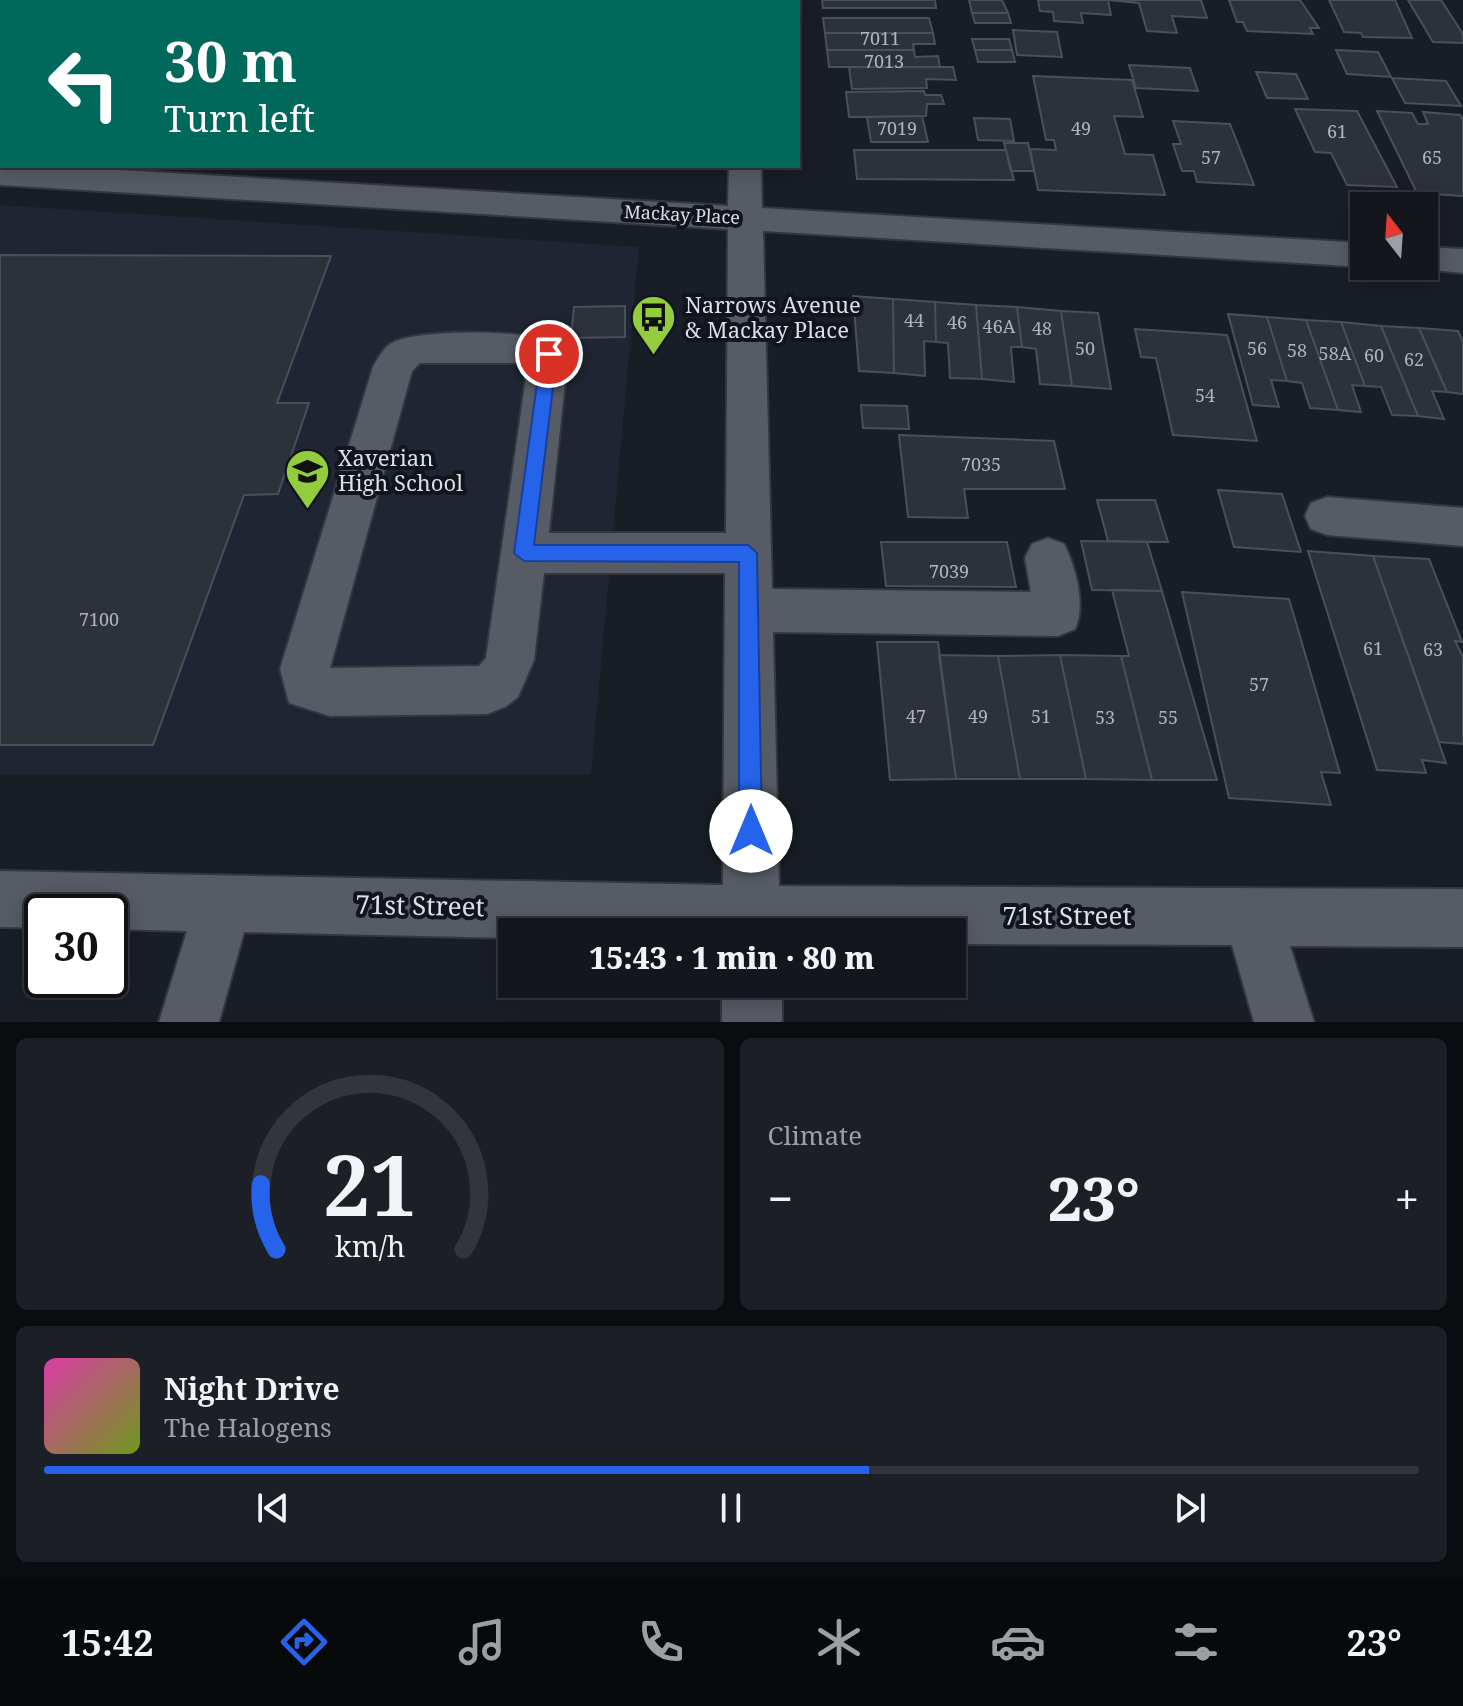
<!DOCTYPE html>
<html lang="en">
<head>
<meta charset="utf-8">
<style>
  :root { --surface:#13161c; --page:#1c1f25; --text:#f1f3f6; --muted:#9d9fa3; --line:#32353b; --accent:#2563eb }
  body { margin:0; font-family:"Noto Serif",serif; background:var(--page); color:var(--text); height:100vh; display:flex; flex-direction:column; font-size:30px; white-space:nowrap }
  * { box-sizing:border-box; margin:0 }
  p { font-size:26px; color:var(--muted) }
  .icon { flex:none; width:44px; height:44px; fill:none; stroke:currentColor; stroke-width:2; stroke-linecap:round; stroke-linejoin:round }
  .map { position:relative; height:1022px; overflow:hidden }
  .panel { display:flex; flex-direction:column; gap:16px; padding:16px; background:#0a0c0f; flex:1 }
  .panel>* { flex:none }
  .guide { position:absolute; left:0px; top:0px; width:800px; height:168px; box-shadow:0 4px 20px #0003,0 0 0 2px var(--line); background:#00695c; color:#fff; overflow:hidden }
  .needle { width:52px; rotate:343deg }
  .tools { position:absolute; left:1350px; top:192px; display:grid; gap:16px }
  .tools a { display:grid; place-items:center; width:88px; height:88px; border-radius:0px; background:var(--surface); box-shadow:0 4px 20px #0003,0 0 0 2px var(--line); font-size:40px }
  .speed { position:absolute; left:24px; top:894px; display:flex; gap:16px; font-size:40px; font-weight:700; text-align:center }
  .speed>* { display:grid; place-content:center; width:104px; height:104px; border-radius:50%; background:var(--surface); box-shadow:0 4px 20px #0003,0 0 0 2px var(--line); line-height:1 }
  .speed .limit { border:4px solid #111; border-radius:12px; background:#fff; color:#111 }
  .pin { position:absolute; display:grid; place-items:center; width:68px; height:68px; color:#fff; margin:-34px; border:4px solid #fff; border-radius:50%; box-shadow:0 2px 8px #0007 }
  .me { position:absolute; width:88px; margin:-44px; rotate:0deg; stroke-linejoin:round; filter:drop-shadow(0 0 6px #0008) }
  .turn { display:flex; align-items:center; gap:28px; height:168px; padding:0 32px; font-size:36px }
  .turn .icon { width:104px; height:104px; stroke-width:2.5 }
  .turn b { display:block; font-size:56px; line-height:68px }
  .big { font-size:60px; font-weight:800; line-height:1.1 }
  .panel .card { flex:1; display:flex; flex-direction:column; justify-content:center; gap:12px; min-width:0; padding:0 28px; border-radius:12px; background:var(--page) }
  .panel .dial { align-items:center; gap:0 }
  .dial svg { height:208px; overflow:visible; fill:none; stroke:var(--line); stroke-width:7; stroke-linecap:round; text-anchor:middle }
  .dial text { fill:var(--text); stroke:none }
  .song { display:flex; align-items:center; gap:24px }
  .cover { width:96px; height:96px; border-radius:12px; background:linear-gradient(135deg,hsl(320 70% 55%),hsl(80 70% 35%)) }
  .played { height:8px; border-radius:4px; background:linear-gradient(90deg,var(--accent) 60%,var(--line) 60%) }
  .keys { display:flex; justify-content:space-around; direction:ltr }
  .heat { display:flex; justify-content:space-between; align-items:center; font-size:44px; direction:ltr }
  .panel .tiles { flex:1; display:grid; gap:16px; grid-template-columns:1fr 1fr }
  .card:last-child { grid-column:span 2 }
  .trip { position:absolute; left:498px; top:918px; width:468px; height:80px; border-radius:0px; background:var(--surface); box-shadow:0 4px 20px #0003,0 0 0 2px var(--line); font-weight:800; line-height:80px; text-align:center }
  .tab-bar { display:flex; height:128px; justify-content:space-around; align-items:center; background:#08090b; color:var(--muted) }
  .tab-bar .icon { width:56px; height:56px }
  .tab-bar .active { color:var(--accent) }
  .tab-bar b { font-size:36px; color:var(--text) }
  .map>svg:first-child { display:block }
  .built { fill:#1f2533 }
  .building { fill:#2d313a; stroke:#4a4f59; stroke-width:2 }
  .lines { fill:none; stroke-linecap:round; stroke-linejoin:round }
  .minor-casing { stroke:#34373e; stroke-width:4 }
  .minor { fill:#565b66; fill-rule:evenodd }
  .route { fill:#2563eb; stroke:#184099; stroke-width:2 }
  .labels { text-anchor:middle; stroke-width:8; stroke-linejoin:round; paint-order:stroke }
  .number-label { font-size:18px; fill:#b0b4ba }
  .far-street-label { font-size:18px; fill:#dcdfe5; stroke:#10141c }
  .poi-label { font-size:22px; fill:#dcdfe5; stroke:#10141c; text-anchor:start }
  .near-street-label { font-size:26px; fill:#dcdfe5; stroke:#10141c }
</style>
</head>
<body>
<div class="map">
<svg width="1463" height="1022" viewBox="0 0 1463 1022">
  <rect width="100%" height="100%" fill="#191d26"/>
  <path class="built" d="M 0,205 L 639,247 L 591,774 L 0,774 Z"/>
  <path class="building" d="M 0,0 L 123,0 L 2,2 L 2,77 Z
    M 527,0 L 628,0 L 526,2 Z
    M 822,0 L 935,0 L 936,8 L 823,8 Z
    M 969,0 L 1002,0 L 1008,13 L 972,13 Z
    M 1038,0 L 1108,0 L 1111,15 L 1081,13 L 1083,23 L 1054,21 L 1053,12 L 1040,11 Z
    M 1201,0 L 1207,18 L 1172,16 L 1177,33 L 1147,31 L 1139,3 L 1108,0 Z
    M 1229,0 L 1300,0 L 1319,28 L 1310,28 L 1313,34 L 1247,31 L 1243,22 L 1237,22 Z
    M 1329,0 L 1395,0 L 1412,38 L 1363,37 L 1361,33 L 1344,32 Z
    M 1408,0 L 1441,0 L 1463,34 L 1463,43 L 1433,42 Z
    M 972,13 L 1008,13 L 1011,23 L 975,23 Z
    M 823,18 L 929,18 L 933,33 L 825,33 Z
    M 1013,30 L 1057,32 L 1062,57 L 1017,55 Z
    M 825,33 L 933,33 L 935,44 L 913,44 L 914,50 L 827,50 Z
    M 972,39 L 1009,39 L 1012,50 L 975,50 Z
    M 827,50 L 914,50 L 915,57 L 938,56 L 940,67 L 829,67 Z
    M 975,50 L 1012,50 L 1015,62 L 978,62 Z
    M 1336,50 L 1378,52 L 1391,77 L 1347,74 Z
    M 1129,65 L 1190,68 L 1198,91 L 1136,88 Z
    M 849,67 L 953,67 L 956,80 L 926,79 L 927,88 L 852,89 Z
    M 1256,72 L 1296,74 L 1308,99 L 1267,98 Z
    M 1033,76 L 1132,80 L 1143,117 L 1114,116 L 1125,154 L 1153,155 L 1165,195 L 1038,190 L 1030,149 L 1056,150 L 1054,140 L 1046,140 Z
    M 1392,78 L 1446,81 L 1461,106 L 1405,103 Z
    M 924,91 L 925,95 L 941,95 L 944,104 L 927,104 L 926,116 L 849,117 L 846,92 Z
    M 1295,109 L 1357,111 L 1397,187 L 1347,185 L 1331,153 L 1315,152 Z
    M 1377,111 L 1412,113 L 1418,124 L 1428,124 L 1423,112 L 1460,115 L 1463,120 L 1463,196 L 1417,193 Z
    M 922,116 L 928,142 L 871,142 L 867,117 Z
    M 974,118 L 1010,119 L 1014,141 L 978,140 Z
    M 1173,121 L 1230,124 L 1254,185 L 1197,182 L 1194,171 L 1182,171 L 1173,144 L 1181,144 Z
    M 1004,143 L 1028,143 L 1034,171 L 1011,171 Z
    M 854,150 L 1006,150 L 1014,180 L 857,179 Z
    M 0,255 L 331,256 L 277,403 L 309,403 L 278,494 L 244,495 L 153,745 L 0,745 Z
    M 853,296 L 893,299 L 894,373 L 859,371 Z
    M 893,299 L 935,302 L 936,342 L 924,341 L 925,376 L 894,373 Z
    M 935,302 L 976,305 L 982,379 L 950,378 L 948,343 L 936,342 Z
    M 976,305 L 1017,307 L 1022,347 L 1011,347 L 1014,382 L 982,379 Z
    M 625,306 L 625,337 L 571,338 L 574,307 Z
    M 1017,307 L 1061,311 L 1072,386 L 1040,384 L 1036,349 L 1022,347 Z
    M 1061,311 L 1098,313 L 1111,389 L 1072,386 Z
    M 1228,314 L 1267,317 L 1287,381 L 1271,380 L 1279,407 L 1253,405 Z
    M 1267,317 L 1306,320 L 1338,410 L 1310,408 L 1302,383 L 1287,381 Z
    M 1306,320 L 1341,322 L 1365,386 L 1352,385 L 1361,412 L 1338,410 Z
    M 1341,322 L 1381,326 L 1418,416 L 1392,415 L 1381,387 L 1365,386 Z
    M 1381,326 L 1419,328 L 1447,392 L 1432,391 L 1444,419 L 1418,416 Z
    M 1419,328 L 1458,331 L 1463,342 L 1463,394 L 1447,392 Z
    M 1135,329 L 1227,335 L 1257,441 L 1173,435 L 1156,358 L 1141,357 Z
    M 861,405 L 907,406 L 909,429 L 863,428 Z
    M 899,435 L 1054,441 L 1065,489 L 964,489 L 968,518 L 908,517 Z
    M 1218,490 L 1282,494 L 1301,552 L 1234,547 Z
    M 1097,500 L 1155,500 L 1168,542 L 1108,541 Z
    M 1081,541 L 1147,542 L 1162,591 L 1092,590 Z
    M 881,542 L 1007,542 L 1016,587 L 886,586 Z
    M 1308,551 L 1373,556 L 1446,763 L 1422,760 L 1426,773 L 1377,770 Z
    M 1373,556 L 1429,559 L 1462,642 L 1455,641 L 1463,657 L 1463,744 L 1439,742 Z
    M 1112,590 L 1162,591 L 1217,780 L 1152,780 L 1121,656 L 1129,656 Z
    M 1182,592 L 1289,599 L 1340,773 L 1321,772 L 1331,805 L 1229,798 Z
    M 877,642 L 938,642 L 956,779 L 890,780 Z
    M 939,655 L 998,656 L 1020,779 L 956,779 Z
    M 1060,655 L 1086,779 L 1020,779 L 998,656 Z
    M 1060,655 L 1121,656 L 1152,780 L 1086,779 Z"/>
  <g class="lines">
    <defs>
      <path id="minor" d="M 147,0 L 223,0 L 225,2 L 149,2 Z
        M 303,0 L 331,0 L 302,2 Z
        M 731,0 L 759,0 L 759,2 L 731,2 Z
        M 0,163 L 728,206 L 729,166 L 761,166 L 762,208 L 1364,243 L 1364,266 L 1369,266 L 1364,267 L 763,231 L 772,589 L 1031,592 L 1025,558 L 1032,544 L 1048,538 L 1064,544 C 1076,568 1086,605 1075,629 L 1058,636 L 773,632 L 779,886 L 1463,889 L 1463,947 L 1290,946 L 1314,1022 L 1254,1022 L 1232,945 L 952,944 L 952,932 L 512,932 L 512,938 L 244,932 L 219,1022 L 159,1022 L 187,931 L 110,929 L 110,912 L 42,912 L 42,928 L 0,927 L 0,871 L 723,885 L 725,573 L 544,573 L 534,660 L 518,697 L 505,707 L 487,714 L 330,716 L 289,703 L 280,669 L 373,367 C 378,358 383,348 392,343 C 419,328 535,330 563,344 L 568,354 L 549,533 L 726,533 L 728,229 L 0,185 ZM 420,363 L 528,363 L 486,658 L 479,666 L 330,668 L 412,371 Z
        M 1424,247 L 1463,249 L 1463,273 L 1411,268 L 1424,266 Z
        M 1327,497 L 1463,508 L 1463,546 L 1327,535 L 1311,529 L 1305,516 L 1311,503 Z
        M 722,984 L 782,984 L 782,1022 L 722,1022 Z"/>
    </defs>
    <use href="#minor" class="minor-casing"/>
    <use href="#minor" class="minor"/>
  </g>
  <path class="route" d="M 549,348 L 557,354 L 534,545 L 748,545 L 757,553 L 762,831 L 759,839 L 751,842 L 743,839 L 739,831 L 739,562 L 524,561 L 514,553 L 541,354 Z"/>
  <defs>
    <symbol id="bus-pin" viewBox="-11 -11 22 30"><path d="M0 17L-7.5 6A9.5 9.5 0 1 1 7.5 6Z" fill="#93cc3d" stroke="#10141c"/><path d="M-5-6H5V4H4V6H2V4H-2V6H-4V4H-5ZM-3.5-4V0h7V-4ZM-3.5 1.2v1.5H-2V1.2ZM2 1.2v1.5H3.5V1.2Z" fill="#111"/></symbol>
    <symbol id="school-pin" viewBox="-11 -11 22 30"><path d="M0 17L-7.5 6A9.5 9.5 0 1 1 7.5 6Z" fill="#93cc3d" stroke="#10141c"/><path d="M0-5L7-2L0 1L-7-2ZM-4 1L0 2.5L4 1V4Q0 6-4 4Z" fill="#111"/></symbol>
  </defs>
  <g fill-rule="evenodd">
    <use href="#bus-pin" x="628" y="292" width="51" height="69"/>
    <use href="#school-pin" x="282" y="446" width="51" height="69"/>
  </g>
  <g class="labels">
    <g class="number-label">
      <text x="880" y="45">7011</text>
      <text x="884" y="68">7013</text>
      <text x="897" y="135">7019</text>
      <text x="1081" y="135">49</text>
      <text x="1337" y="138">61</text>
      <text x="1211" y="164">57</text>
      <text x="1432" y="164">65</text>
      <text x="914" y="327">44</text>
      <text x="957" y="329">46</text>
      <text x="999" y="333">46A</text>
      <text x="1042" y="335">48</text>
      <text x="1085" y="355">50</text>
      <text x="1257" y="355">56</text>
      <text x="1297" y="357">58</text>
      <text x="1335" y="360">58A</text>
      <text x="1374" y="362">60</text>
      <text x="1414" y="366">62</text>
      <text x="1205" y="402">54</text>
      <text x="981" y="471">7035</text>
      <text x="949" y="578">7039</text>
      <text x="99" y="626">7100</text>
      <text x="1373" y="655">61</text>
      <text x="1433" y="656">63</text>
      <text x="1259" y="691">57</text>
      <text x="916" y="723">47</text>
      <text x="978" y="723">49</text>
      <text x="1041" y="723">51</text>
      <text x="1105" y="724">53</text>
      <text x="1168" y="724">55</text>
    </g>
    <g class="far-street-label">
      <text transform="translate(682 215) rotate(3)" y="6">Mackay Place</text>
    </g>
    <g class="poi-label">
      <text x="685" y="313">Narrows Avenue<tspan x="685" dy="25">&amp; Mackay Place</tspan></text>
      <text x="338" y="466">Xaverian<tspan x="338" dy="25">High School</tspan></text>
    </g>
    <g class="near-street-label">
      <text transform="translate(420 906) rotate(1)" y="9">71st Street</text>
      <text x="1067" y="925">71st Street</text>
    </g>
  </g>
</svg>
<div class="tools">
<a><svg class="needle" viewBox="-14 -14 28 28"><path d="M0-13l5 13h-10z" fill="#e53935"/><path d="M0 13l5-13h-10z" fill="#9d9fa3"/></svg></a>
</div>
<div class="speed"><div class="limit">30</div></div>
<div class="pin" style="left:549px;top:354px;background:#d93025"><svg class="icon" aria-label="arrive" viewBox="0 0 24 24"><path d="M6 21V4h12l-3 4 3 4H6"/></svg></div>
<svg class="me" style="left:751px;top:831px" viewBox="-20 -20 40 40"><circle r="19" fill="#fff"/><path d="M0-13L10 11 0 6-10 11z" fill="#2563eb"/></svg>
<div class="trip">15:43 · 1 min · 80 m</div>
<div class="guide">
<div class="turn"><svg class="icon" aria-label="left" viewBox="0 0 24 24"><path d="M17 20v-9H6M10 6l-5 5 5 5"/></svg><div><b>30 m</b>Turn left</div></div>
</div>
</div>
<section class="panel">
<div class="tiles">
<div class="card dial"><svg viewBox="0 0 100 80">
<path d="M14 69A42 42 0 1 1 86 69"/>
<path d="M14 69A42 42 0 0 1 8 44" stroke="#2563eb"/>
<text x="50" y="56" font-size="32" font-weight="700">21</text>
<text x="50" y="72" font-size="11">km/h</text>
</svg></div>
<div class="card"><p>Climate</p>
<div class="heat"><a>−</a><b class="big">23°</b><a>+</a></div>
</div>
<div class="card">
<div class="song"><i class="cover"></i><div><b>Night Drive</b><p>The Halogens</p></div></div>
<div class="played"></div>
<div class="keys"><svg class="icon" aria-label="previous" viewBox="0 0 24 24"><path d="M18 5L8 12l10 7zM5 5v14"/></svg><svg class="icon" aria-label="pause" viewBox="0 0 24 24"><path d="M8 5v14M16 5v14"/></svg><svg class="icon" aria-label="next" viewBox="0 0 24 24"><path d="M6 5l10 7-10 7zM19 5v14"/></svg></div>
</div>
</div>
</section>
<nav class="tab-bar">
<b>15:42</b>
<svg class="icon active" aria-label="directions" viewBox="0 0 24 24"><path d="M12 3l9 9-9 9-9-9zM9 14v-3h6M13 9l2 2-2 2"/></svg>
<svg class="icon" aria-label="music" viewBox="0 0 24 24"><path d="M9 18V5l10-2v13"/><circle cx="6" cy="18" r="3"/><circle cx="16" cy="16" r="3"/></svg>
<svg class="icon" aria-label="phone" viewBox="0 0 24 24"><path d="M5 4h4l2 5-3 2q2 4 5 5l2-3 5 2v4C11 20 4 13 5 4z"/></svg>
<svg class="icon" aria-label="climate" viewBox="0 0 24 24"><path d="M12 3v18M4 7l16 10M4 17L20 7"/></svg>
<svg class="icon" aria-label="car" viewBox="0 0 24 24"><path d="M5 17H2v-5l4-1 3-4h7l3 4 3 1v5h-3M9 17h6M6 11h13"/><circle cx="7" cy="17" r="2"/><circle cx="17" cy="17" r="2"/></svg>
<svg class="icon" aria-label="filters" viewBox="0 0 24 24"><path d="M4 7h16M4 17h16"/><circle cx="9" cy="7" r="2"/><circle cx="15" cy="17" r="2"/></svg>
<b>23°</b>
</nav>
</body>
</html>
